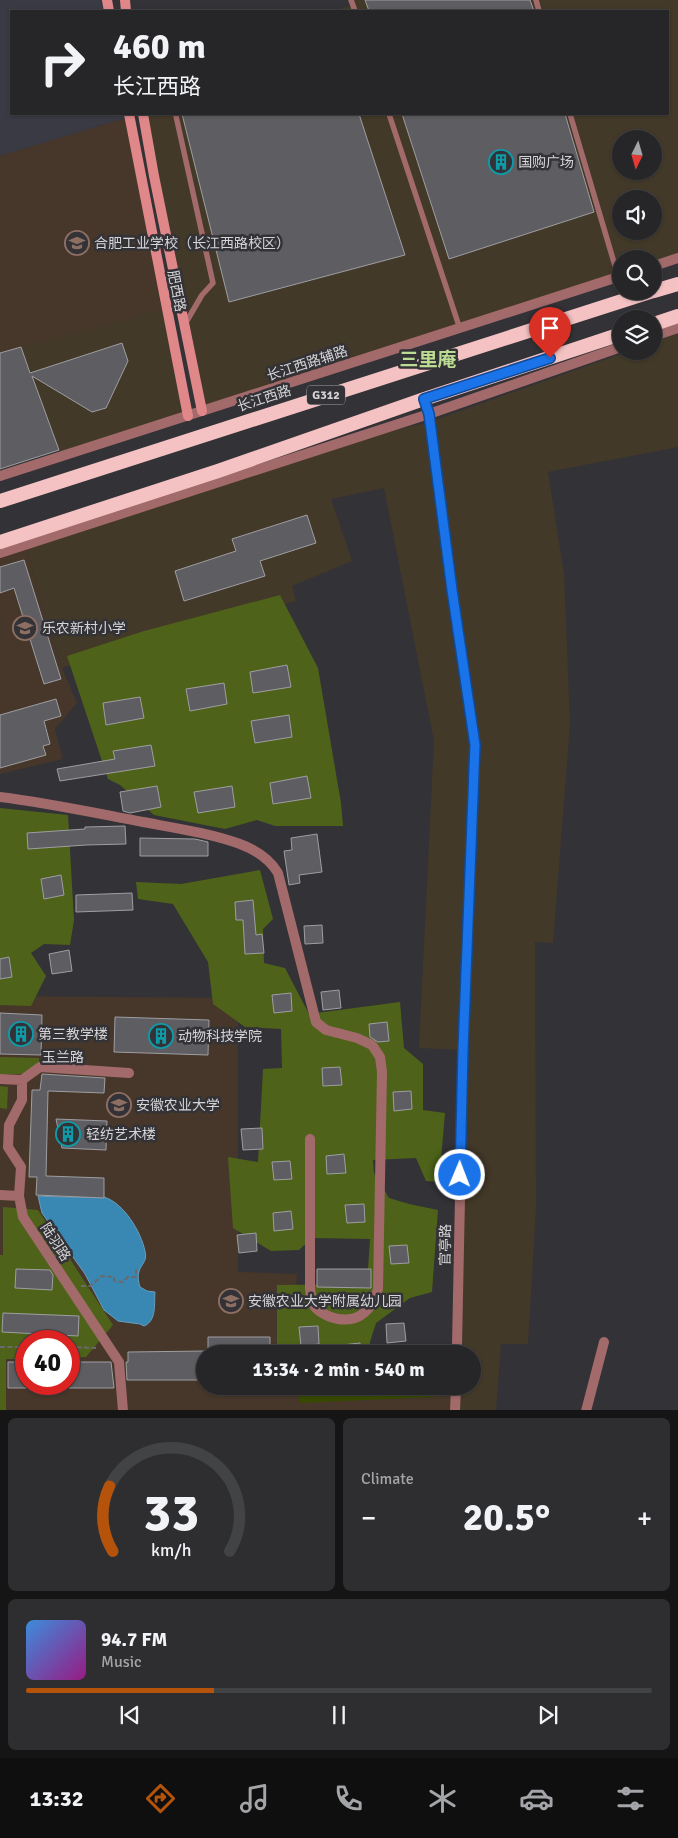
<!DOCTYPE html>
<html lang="en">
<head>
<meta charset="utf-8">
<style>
  :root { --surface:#262628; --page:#2e2e30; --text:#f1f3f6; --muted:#a4a5a8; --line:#424345; --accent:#b45309 }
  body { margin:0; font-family:Signika,"Noto Sans SC",sans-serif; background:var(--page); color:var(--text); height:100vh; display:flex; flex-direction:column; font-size:19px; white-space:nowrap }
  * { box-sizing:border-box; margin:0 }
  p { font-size:16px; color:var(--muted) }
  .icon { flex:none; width:28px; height:28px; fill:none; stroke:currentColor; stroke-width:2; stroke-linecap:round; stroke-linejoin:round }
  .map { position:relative; height:1410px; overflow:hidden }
  .drawer { display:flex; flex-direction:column; gap:8px; padding:8px; background:#151516; flex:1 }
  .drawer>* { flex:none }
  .top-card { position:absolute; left:10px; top:10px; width:659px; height:105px; border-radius:0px; box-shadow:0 1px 4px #0004,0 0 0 1px var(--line); background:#262628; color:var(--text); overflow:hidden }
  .needle { width:32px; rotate:185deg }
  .controls { position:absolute; left:612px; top:130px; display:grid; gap:10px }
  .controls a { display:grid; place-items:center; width:50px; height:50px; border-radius:50%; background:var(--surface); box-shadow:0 1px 4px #0004,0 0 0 1px var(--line); font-size:25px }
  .speed { position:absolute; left:15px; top:1330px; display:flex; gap:10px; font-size:25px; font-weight:700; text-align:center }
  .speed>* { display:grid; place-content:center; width:65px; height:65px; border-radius:50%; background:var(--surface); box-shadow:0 1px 4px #0004,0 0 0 1px var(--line); line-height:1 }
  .speed .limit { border:8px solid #d22; background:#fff; color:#111 }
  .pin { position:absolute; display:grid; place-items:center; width:42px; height:42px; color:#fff; margin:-51px -21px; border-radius:50% 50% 50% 0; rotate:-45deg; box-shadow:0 0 5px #0007 }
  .pin .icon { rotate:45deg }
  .me { position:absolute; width:55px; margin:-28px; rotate:1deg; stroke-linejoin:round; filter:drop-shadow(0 0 4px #0008) }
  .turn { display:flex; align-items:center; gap:18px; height:105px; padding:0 20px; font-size:22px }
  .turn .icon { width:65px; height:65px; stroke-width:2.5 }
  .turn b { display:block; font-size:35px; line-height:42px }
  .big { font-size:38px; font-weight:700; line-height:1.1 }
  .drawer .card { flex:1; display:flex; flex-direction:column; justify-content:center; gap:8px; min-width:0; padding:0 18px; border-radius:8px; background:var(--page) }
  .drawer .dial { align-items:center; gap:0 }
  .dial svg { height:130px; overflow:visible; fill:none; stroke:var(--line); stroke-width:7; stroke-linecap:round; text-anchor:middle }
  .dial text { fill:var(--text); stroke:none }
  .song { display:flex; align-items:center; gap:15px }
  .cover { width:60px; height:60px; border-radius:8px; background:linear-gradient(135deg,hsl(210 70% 55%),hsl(310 70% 35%)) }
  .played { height:5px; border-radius:2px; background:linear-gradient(90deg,var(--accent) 30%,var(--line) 30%) }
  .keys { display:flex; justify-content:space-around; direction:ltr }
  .heat { display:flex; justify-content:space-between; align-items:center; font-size:28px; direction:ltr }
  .drawer .tiles { flex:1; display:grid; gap:8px; grid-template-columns:1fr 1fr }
  .card:last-child { grid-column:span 2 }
  .trip { position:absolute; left:196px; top:1345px; width:285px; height:50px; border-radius:25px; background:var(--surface); box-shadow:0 1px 4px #0004,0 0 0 1px var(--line); font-weight:700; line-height:50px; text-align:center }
  .tabs { display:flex; height:80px; justify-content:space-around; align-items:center; background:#0f0f10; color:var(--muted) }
  .tabs .icon { width:35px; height:35px }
  .tabs .current { color:var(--accent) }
  .tabs b { font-size:22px; color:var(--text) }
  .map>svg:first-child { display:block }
  .commercial { fill:#433929; fill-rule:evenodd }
  .built { fill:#3a3a44 }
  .education { fill:#46372a; fill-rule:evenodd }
  .green { fill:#384a00 }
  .forest { fill:#4e6319 }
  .water { fill:#3987b3; stroke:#689ebe }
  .building { fill:#5e5e62; stroke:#9e9ea2 }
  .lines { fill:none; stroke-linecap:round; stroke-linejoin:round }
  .path { stroke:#6a6a6d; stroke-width:2; stroke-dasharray:5 2.5; stroke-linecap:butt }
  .service { stroke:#a26a6b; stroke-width:5.5 }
  .minor { stroke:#a26a6b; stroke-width:10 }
  .tertiary { stroke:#a26a6b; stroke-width:10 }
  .secondary { stroke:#e0878a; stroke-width:10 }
  .trunk { stroke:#f4c2c3; stroke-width:14 }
  .route-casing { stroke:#114b97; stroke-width:12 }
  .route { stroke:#1a73e8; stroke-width:9 }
  .labels { text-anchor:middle; stroke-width:5; stroke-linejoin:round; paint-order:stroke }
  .shield { fill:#333236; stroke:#a4a4a7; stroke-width:1 }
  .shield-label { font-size:12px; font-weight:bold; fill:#d5d5d8 }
  .poi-label { font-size:14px; fill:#d5d5d8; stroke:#333236; text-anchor:start }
  .street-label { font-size:14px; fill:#d5d5d8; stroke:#333236 }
  .district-label { font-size:19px; font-weight:bold; fill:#bcdc94; stroke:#333236 }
</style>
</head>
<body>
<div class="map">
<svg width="678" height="1411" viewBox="0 0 678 1411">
  <rect width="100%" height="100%" fill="#333236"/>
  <path class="commercial" d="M 351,0 L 678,0 L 678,258 L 654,266 L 654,259 L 621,259 L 621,276 L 202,411 L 143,114 L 668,114 L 668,11 L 332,11 L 353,5 ZM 621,139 L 654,139 L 654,171 L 621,171 ZM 621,199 L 654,199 L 654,231 L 621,231 Z
    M 167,309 L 188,416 L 61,456 L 21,347 Z
    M 678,333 L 678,447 L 548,472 L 564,574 L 570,724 L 553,943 L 535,942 L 536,1207 L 528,1344 L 501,1344 L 496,1410 L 431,1410 L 433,1386 L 472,1386 L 472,1354 L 457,1354 L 463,1050 L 419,1048 L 434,741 L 384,488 L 331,499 L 352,561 L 292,586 L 296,601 L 165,636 L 62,668 L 37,589 L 26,544 L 370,436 L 429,422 L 629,351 L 654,351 L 654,342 Z"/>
  <path class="built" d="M 0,0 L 107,0 L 109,11 L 11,11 L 11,114 L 129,114 L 129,117 L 0,156 Z"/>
  <path class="education" d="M 129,117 L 167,309 L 0,353 L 0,156 Z
    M 26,544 L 37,589 L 62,668 L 77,703 L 55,729 L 63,759 L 0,774 L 0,555 Z
    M 0,996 L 238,998 L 238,1272 L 297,1274 L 294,1332 L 291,1354 L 205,1354 L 205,1386 L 456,1386 L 455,1410 L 0,1411 ZM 26,1341 L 69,1341 L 69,1384 L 26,1384 Z"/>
  <path class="green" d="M 298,1386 L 434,1386 L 434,1397 L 299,1403 Z"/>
  <path class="forest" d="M 280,595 L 318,668 L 341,803 L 343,826 L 275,826 L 257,820 L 225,829 L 154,815 L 120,785 L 108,779 L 67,656 L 144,631 Z
    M 0,808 L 68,815 L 74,920 L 70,945 L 44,944 L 31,953 L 46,976 L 31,1006 L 0,1005 Z
    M 260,870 L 273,919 L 263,929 L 264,963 L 285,968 L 309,1014 L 400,1002 L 404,1048 L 423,1064 L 423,1110 L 445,1113 L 439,1182 L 426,1181 L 416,1158 L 373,1160 L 374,1173 L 389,1198 L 409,1204 L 438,1210 L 432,1292 L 410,1298 L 376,1323 L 370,1342 L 370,1354 L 277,1354 L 277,1285 L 367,1284 L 370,1239 L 312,1238 L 299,1250 L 271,1251 L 233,1228 L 228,1157 L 258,1162 L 263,1069 L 282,1068 L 281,1029 L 245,1027 L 213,1004 L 208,962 L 173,904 L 138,899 L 136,882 L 181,884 Z
    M 0,1057 L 39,1058 L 39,1065 L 22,1074 L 0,1074 Z
    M 0,1086 L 8,1087 L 7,1109 L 0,1108 Z
    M 3,1207 L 38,1210 L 113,1325 L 86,1357 L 69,1358 L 69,1341 L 26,1341 L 26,1359 L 6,1359 L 6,1410 L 0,1411 L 0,1255 L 3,1255 Z"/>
  <path class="water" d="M 38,1196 C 53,1197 69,1197 85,1197 C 91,1197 99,1196 104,1197 C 124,1203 141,1232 145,1251 C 149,1266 133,1265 140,1287 L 147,1291 L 155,1292 C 154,1303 157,1321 144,1326 L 140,1324 L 118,1321 L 104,1310 L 85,1274 L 42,1213 Z"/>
  <path class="building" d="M 365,0 L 530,0 L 534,11 L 369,11 Z
    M 182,114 L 359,114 L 405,255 L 229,302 Z
    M 402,114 L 565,114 L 594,212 L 449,259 Z
    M 122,343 L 128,361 L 106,408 L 92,412 L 32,376 L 59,450 L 0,469 L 0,353 L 21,347 L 30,373 Z
    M 307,515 L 316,543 L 260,561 L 265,576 L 184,601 L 175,571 L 236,551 L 232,539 Z
    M 24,560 L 61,679 L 44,684 L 14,588 L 0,593 L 0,567 Z
    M 287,665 L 291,687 L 253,693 L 250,672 Z
    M 224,683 L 227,704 L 190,711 L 186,689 Z
    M 140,697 L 144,718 L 106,725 L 103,703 Z
    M 56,699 L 61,716 L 44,721 L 50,744 L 43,746 L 46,755 L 0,768 L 0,715 Z
    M 289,715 L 292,737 L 255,743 L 251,721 Z
    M 151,745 L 155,766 L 60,781 L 57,769 L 115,759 L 113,751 Z
    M 307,776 L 311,798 L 273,804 L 270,783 Z
    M 157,786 L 161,807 L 130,813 L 123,811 L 120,792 Z
    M 232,786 L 235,807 L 198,813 L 194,792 Z
    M 125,826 L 126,844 L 86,845 L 28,849 L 27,833 L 85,829 L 85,827 Z
    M 317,834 L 322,872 L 299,875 L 300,883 L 289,885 L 284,851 L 292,850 L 291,838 Z
    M 140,838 L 195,839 L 208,842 L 208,856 L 140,856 Z
    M 61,875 L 64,895 L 44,899 L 41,879 Z
    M 132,893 L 133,910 L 76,912 L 76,895 Z
    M 253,900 L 256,935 L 262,934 L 264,953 L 245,954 L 243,920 L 236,920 L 235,902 Z
    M 322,925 L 323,943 L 305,944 L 304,926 Z
    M 69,950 L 72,971 L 52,974 L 49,954 Z
    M 9,957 L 12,977 L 0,979 L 0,959 Z
    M 339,990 L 341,1008 L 323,1010 L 321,992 Z
    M 291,993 L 292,1011 L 274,1013 L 272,995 Z
    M 0,1013 L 42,1015 L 41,1055 L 0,1054 Z
    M 115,1017 L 209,1020 L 208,1055 L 114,1052 Z
    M 387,1022 L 389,1041 L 378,1042 L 370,1037 L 369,1024 Z
    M 340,1067 L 342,1085 L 323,1086 L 322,1068 Z
    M 42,1074 L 105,1078 L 104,1093 L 48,1091 L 46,1176 L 104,1178 L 104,1198 L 36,1195 L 37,1177 L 29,1177 L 32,1090 L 40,1090 Z
    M 411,1091 L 412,1109 L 394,1111 L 393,1092 Z
    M 56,1119 L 107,1121 L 106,1150 L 62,1148 Z
    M 262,1128 L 263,1149 L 243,1150 L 241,1129 Z
    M 344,1154 L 346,1173 L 327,1174 L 326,1156 Z
    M 290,1161 L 292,1179 L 274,1180 L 272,1162 Z
    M 364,1204 L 365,1222 L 347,1223 L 345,1205 Z
    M 291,1211 L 293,1229 L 274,1231 L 273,1213 Z
    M 256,1233 L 257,1251 L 239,1253 L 237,1235 Z
    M 407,1245 L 409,1263 L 391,1264 L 389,1246 Z
    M 16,1269 L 50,1270 L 53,1275 L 52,1290 L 15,1288 Z
    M 317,1269 L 371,1269 L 371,1288 L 317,1287 Z
    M 3,1313 L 79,1316 L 78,1336 L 2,1332 Z
    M 404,1323 L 406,1341 L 387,1343 L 386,1324 Z
    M 318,1326 L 319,1344 L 301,1346 L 299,1327 Z
    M 208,1337 L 270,1337 L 270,1354 L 208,1354 Z
    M 360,1343 L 361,1354 L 343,1354 L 342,1345 Z
    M 205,1351 L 205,1380 L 127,1380 L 126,1362 L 128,1362 L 128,1352 Z
    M 8,1362 L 26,1362 L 26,1388 L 8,1388 Z
    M 69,1362 L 111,1362 L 114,1388 L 69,1388 Z"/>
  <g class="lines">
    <path class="path" d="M 81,1286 L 90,1286 L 102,1276 L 114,1277 L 114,1281 L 123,1282 L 128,1277 L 136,1277 L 136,1269
      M 0,1347 L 26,1347
      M 69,1347 L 96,1348"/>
    <path class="service" d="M 351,0 L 355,11
      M 536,0 L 539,11
      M 389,114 L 460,329
      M 570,114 L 621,286
      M 176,116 L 213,283 L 202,295 L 185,324"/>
    <path class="minor" d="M 654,266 L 678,258
      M 654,336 L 678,328
      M 0,476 L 621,276
      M 0,553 L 429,414 L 621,347
      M 0,797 C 48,803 95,813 143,822 C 175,828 209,833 240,844 C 256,850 269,858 278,873 L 316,1022 L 326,1030 L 357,1038 L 372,1045 L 380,1057 L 382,1072 L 378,1289 C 371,1314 354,1326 328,1316 C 322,1313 316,1310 313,1304 C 311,1300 311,1294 310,1289 L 310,1139
      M 0,1079 L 22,1080 L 40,1067 L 129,1073
      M 22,1080 L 22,1100 L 9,1125 L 8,1147 L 21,1167 L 19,1196 L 23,1217 L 119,1362 L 123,1411
      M 0,1195 L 19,1196
      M 455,1411 L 456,1386
      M 586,1411 L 604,1342"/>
    <path class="tertiary" d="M 424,399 L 429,414 L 452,590 L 475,745 L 463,1050 L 457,1345"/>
    <path class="secondary" d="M 107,0 L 109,11
      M 125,0 L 126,11
      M 129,114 L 188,416
      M 143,114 L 154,176 L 202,411"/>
    <path class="trunk" d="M 654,291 L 678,284
      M 654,324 L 678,316
      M 0,501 L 653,291
      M 0,542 L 218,471 L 424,399 L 621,334"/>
  </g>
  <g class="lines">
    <defs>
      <path id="route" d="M 460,1175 L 463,1050 L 475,745 L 452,590 L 429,414 L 424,399 L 550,358"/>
    </defs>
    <use href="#route" class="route-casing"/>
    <use href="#route" class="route"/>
  </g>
  <defs>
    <symbol id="building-ring" viewBox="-11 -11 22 22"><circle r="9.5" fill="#333236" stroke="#0f9aa8" stroke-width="1.5"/><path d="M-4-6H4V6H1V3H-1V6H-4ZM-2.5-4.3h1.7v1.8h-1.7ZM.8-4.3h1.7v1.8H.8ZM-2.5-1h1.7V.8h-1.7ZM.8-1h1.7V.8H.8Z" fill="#0f9aa8"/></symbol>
    <symbol id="university-ring" viewBox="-11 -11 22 22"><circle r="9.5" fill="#333236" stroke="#8d6e63" stroke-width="1.5"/><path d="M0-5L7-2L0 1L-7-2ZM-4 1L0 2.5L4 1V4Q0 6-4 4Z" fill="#8d6e63"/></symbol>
    <symbol id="school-ring" viewBox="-11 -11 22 22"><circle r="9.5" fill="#333236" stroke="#8d6e63" stroke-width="1.5"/><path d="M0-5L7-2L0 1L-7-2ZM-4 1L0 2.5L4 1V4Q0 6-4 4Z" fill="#8d6e63"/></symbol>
  </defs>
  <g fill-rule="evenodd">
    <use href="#building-ring" x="487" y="148" width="28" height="28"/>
    <use href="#university-ring" x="63" y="229" width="28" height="28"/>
    <use href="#school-ring" x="11" y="614" width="28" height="28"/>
    <use href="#building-ring" x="7" y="1020" width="28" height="28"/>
    <use href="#building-ring" x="147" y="1022" width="28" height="28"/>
    <use href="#university-ring" x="105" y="1091" width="28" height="28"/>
    <use href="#building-ring" x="54" y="1120" width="28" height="28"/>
    <use href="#school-ring" x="217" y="1287" width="28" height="28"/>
  </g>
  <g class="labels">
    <rect class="shield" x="307" y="385.5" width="38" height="19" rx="4"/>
    <g class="shield-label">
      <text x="326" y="399">G312</text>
    </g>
    <g class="poi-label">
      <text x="518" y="167">国购广场</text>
      <text x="94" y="248">合肥工业学校（长江西路校区）</text>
      <text x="42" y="633">乐农新村小学</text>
      <text x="38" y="1039">第三教学楼</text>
      <text x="178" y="1041">动物科技学院</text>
      <text x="136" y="1110">安徽农业大学</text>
      <text x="86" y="1139">轻纺艺术楼</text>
      <text x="248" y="1306">安徽农业大学附属幼儿园</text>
    </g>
    <g class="street-label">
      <text transform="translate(177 291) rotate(79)" y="5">肥西路</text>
      <text transform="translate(307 363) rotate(-18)" y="5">长江西路辅路</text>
      <text transform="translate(264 398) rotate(-18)" y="5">长江西路</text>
      <text x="63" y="1062">玉兰路</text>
      <text transform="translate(56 1242) rotate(57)" y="5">陆羽路</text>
      <text transform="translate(445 1245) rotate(-89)" y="5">官亭路</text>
    </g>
    <g class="district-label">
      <text x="428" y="366">三里庵</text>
    </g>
  </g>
</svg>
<div class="controls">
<a><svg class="needle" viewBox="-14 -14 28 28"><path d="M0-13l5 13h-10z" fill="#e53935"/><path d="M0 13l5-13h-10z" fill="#a4a5a8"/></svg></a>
<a><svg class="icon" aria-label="sound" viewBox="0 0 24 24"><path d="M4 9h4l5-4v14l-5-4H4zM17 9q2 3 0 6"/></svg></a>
<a><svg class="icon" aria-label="search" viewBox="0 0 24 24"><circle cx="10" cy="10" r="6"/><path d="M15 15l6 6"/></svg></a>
<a><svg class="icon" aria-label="layers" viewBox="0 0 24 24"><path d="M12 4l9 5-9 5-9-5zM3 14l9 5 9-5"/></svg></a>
</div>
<div class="speed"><div class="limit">40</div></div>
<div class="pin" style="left:550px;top:358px;background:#d93025"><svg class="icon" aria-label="arrive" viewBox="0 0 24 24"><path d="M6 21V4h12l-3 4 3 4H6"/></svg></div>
<svg class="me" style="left:460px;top:1175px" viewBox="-20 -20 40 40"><circle r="17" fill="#1a73e8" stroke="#fff" stroke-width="3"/><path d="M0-11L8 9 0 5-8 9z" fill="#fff"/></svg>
<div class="trip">13:34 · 2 min · 540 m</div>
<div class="top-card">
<div class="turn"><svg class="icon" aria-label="right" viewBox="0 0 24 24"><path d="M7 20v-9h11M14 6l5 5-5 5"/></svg><div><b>460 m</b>长江西路</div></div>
</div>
</div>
<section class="drawer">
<div class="tiles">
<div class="card dial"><svg viewBox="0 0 100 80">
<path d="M14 69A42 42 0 1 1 86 69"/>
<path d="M14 69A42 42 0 0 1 12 29" stroke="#b45309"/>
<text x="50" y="56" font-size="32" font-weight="700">33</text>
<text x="50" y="72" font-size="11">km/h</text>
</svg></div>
<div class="card"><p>Climate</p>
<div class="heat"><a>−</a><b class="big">20.5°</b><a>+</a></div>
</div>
<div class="card">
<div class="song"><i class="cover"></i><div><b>94.7 FM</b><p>Music</p></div></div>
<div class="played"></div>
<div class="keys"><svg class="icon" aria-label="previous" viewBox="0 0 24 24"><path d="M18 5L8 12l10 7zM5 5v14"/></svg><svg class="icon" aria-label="pause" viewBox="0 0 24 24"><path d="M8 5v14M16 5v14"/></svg><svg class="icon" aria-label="next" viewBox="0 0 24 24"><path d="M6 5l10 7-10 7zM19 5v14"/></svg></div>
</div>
</div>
</section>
<nav class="tabs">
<b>13:32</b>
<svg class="icon current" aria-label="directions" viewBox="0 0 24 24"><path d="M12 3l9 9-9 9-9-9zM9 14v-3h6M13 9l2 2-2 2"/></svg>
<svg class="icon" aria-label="music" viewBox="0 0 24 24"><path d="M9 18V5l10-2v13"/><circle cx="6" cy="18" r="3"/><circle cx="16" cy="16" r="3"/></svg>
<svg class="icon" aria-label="phone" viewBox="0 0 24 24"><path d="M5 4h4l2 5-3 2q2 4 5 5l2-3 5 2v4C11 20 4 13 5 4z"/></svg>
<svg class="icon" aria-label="climate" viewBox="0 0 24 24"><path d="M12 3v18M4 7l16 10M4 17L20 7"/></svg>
<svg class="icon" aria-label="car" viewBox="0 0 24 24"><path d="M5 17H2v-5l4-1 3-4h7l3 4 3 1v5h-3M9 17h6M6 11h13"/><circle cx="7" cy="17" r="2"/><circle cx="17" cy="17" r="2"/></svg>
<svg class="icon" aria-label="filters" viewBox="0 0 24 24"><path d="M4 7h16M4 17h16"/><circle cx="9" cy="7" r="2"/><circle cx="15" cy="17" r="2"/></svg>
</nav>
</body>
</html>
